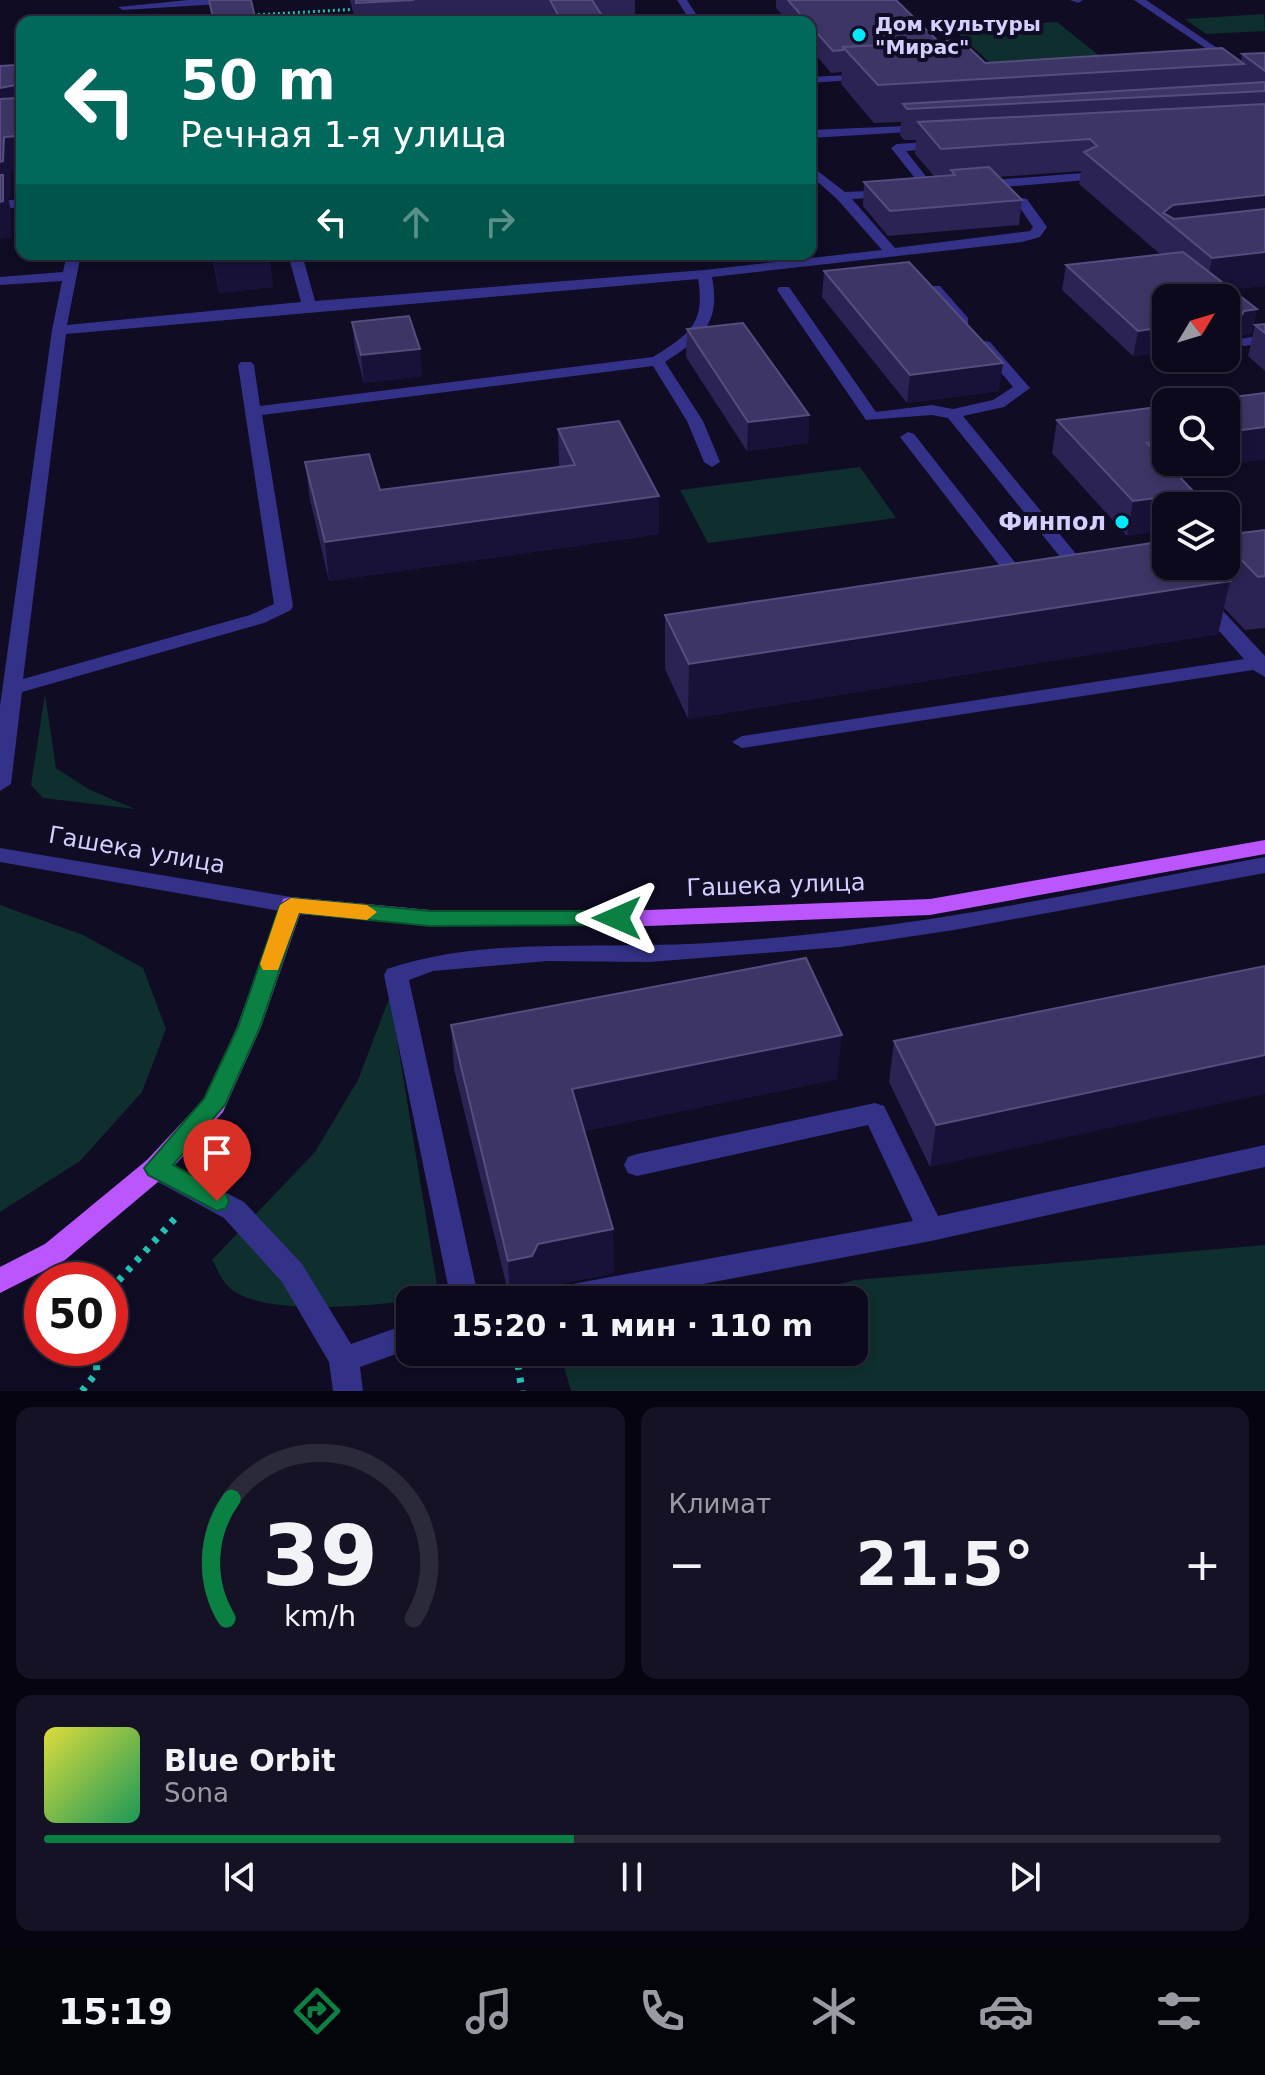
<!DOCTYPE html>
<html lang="ru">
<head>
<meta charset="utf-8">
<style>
  :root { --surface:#0b091b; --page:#141224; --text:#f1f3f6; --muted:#9a9aa3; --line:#2b2a3a; --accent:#0b8043 }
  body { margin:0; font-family:"DejaVu Sans",sans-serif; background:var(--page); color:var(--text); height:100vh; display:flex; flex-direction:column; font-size:30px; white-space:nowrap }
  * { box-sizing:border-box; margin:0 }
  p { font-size:26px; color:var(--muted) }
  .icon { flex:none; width:44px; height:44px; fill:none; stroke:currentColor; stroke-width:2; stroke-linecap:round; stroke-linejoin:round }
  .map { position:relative; height:1391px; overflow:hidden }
  .drawer { display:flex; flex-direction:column; gap:16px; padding:16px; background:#06050f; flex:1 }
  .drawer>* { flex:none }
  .banner { position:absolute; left:16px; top:16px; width:800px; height:244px; border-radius:16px; box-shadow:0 4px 12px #0003,0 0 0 2px var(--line); background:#00695c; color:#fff; overflow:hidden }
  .needle { width:52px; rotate:52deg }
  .fabs { position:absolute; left:1152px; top:284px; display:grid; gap:16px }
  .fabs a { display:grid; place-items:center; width:88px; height:88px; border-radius:16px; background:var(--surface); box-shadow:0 4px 12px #0003,0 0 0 2px var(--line); font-size:40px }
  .speed { position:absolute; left:24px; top:1262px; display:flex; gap:16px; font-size:40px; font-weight:700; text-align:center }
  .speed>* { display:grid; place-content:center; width:104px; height:104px; border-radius:50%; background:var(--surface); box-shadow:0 4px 12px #0003,0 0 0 2px var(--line); line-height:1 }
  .speed .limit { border:12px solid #d22; background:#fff; color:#111 }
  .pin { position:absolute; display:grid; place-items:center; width:68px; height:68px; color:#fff; margin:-82px -34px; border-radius:50% 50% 50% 0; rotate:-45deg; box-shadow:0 0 8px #0007 }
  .pin .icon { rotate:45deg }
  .me { position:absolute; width:88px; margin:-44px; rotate:270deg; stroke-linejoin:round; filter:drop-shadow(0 0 6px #0008) }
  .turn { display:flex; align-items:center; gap:28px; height:168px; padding:0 32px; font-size:36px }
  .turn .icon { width:104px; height:104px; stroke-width:2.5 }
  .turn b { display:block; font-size:56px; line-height:68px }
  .lanes { display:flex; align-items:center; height:76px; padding:0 32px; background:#0003; justify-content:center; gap:40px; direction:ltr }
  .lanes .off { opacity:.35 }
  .big { font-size:60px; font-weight:700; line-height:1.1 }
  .drawer .widget { flex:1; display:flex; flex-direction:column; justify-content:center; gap:12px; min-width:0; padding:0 28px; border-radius:16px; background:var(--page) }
  .drawer .dial { align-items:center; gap:0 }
  .dial svg { height:208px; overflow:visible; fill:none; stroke:var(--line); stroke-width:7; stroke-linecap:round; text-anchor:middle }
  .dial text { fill:var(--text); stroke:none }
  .song { display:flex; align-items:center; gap:24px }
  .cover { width:96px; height:96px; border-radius:12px; background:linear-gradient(135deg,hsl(60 70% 55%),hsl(150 70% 35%)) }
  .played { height:8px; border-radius:4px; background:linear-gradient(90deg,var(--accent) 45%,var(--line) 45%) }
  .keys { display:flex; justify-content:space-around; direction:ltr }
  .heat { display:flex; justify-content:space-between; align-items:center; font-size:44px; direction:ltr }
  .drawer .tiles { flex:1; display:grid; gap:16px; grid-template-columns:1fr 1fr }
  .widget:last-child { grid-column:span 2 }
  .trip { position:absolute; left:396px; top:1286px; width:472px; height:80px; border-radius:16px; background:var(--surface); box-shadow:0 4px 12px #0003,0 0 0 2px var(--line); font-weight:700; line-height:80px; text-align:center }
  .tab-bar { display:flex; height:128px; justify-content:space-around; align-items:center; background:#04040b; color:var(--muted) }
  .tab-bar .icon { width:56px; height:56px }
  .tab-bar .active { color:var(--accent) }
  .tab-bar b { font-size:36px; color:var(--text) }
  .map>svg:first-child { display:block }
  .green { fill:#0e2f2d }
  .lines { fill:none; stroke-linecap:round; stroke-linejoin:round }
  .path-far1 { stroke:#21c1b3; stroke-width:3; stroke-dasharray:2 3; stroke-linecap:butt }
  .path { stroke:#21c1b3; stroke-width:7; stroke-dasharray:5 8; stroke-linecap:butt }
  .minor { fill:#333288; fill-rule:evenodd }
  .major { fill:#bb56ff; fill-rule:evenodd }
  .wall { fill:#2b2354 }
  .shaded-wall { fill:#181239 }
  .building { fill:#3d3566; stroke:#544e7e; stroke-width:2 }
  .route { fill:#0b8043; stroke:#07532c; stroke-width:2 }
  .slow { fill:#f59e0b }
  .poi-dot { fill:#00e8fa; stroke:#0f0c24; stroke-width:3 }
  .labels { text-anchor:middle; stroke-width:8; stroke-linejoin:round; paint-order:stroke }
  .far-poi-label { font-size:20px; font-weight:bold; fill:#d3cfff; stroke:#0f0c24; text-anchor:start }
  .poi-label { font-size:24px; font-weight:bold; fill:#d3cfff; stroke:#0f0c24; text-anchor:end }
  .street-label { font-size:24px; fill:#d3cfff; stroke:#0f0c24 }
</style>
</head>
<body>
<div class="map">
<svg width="1265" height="1391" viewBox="0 0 1265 1391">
  <rect width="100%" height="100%" fill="#0f0c24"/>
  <path class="green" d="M 1264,14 L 1265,31 L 1206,34 L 1185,19 Z
    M 1057,22 L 1111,65 L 1000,72 L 952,28 Z
    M 860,467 L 896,518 L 708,543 L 680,490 Z
    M 45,694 L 56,768 L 88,789 L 135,809 L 43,798 L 31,785 Z
    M 0,905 L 83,935 L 143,968 L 166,1029 L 142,1092 L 80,1161 L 0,1212 Z
    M 390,996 L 439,1297 C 395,1303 260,1321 228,1286 C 221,1280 217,1268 212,1260 L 315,1152 L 358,1080 Z
    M 1265,1245 L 1265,1391 L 571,1391 L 562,1360 L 590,1352 L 854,1352 L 854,1300 L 780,1300 L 855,1280 Z"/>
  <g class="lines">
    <path class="path-far1" d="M 253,15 L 359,9"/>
    <path class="path" d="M 110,1290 L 179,1214
      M 516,1352 L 522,1391
      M 82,1391 L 97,1372 L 95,1348"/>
    <path class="minor" d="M 188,0 L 242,0 L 237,3 L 123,10 L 118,7 Z
      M 677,0 L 687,0 L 701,22 L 691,22 Z
      M 1070,0 L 1083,0 L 1078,3 Z
      M 1134,0 L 1146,0 L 1238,62 L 1229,64 Z
      M 870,74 L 870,78 L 866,79 L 810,83 L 810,77 Z
      M 930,125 L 932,127 L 926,131 L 810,138 L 810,130 Z
      M 940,141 L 946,145 L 944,148 L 906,151 L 936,189 L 930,193 L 926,192 L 891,148 L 897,144 Z
      M 810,165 L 845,192 L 892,190 L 892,196 L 888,197 L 852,199 L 895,248 L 1030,231 L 1033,227 L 1016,202 L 1022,198 L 1027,199 L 1047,227 L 1040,237 L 1022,242 L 712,277 C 721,324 702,338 665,362 L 703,421 L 720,462 L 712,467 L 704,462 L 687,421 L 653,366 L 262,415 L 293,606 L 291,610 L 264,623 L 22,692 L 11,784 L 0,791 L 0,706 L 52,330 L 62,281 L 0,285 L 0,277 L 63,272 L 67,254 L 81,254 L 67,325 L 301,302 L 288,254 L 302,254 L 315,301 L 704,270 L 882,250 L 837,199 L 810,175 ZM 698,279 C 706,324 688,335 653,357 L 260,406 L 254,365 L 251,362 L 241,362 L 238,365 L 274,604 L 250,615 L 23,679 L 66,334 Z
      M 1083,173 L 1087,174 L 1087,180 L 980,189 L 974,185 L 980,181 Z
      M 22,199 L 22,207 L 0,209 L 0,201 Z
      M 930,286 L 940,286 L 968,318 L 968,324 L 958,324 L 930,292 Z
      M 779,287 L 789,287 L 876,412 L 932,405 L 953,409 L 993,400 L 1013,387 L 978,345 L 985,341 L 990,342 L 1030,388 L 1004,407 L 963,416 L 1090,571 L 1093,575 L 1090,579 L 1078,579 L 948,418 L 932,415 L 866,420 L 777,290 Z
      M 1265,335 L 1265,343 L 1244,346 L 1237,342 L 1239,339 Z
      M 908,432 L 914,434 L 1028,579 L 1031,583 L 1028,587 L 1016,587 L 900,437 Z
      M 1166,562 L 1166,566 L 1181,566 L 1265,656 L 1265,677 L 1253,670 L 742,748 L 732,742 L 742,736 L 1244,659 L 1165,570 L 1162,566 Z
      M 0,848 L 291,897 L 299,899 L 303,905 L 299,911 L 291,913 L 0,862 Z
      M 1265,857 L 1265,873 L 954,930 L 840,947 L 649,962 L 547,961 L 433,971 L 409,980 L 479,1300 L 451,1300 L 384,975 L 387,969 C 471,941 559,947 646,945 C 710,945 776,938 840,931 C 982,915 1124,883 1265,857 Z
      M 875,1103 L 884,1106 L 938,1216 L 1265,1145 L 1265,1167 L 931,1241 L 617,1300 L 537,1300 L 541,1291 L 551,1288 L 913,1221 L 868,1125 L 637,1176 L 628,1173 L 624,1165 L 628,1157 L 637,1154 Z
      M 156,1157 L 244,1202 L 302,1264 L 351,1344 L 410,1323 L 410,1349 L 360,1367 L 363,1391 L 333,1391 L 329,1362 L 282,1282 L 224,1218 L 147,1176 L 143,1168 L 147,1160 Z"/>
    <path class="major" d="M 1265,840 L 1265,854 L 930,915 L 648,926 L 430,926 L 300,914 L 261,1027 L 223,1112 L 165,1176 L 65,1260 L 0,1293 L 0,1267 L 45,1244 L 147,1160 L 204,1099 L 237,1027 L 283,899 L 291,897 L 430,910 L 648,910 L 930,899 Z"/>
  </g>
  <path class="wall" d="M 350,0 L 635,0 L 635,22 L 356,22 Z
    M 776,0 L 896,0 L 939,42 L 985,63 L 1241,62 L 1242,54 L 1265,53 L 1265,286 L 1232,289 L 1257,309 L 1251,334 L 1239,336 L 1234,343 L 1133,356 L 1062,290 L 1066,265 L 1160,254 L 1079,184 L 1081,171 L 999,177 L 1022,200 L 1019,225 L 888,236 L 863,206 L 864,182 L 934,176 L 915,154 L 916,140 L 904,140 L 900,135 L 901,122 L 874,123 L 841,84 L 842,72 L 831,73 L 810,48 L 810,22 L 788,22 L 776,8 Z
    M 212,254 L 269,254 L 273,287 L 219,293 Z
    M 824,271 L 999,391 L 907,403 L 822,297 Z
    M 352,322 L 422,376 L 364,383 L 355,349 Z
    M 1265,324 L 1265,371 L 1248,356 L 1255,325 Z
    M 687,329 L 809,415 L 808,443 L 747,451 L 686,357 Z
    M 1265,393 L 1265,459 L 1174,471 L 1195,493 L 1192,506 L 1166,506 L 1127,536 L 1052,453 L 1057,420 Z
    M 558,429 L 659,496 L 659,534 L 329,581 L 310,500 L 305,462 L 380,490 L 559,467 Z
    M 1265,530 L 1265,628 L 1245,630 L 1224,608 L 1218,634 L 688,719 L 665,669 L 665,615 L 1166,566 L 1226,566 L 1226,535 Z
    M 1265,966 L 930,1167 L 889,1082 L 894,1041 Z
    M 451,1025 L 837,1079 L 584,1131 L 614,1273 L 540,1288 L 534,1300 L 510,1300 L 454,1069 Z"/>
  <path class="shaded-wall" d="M 16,65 L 22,93 L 22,119 L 21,119 L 22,125 L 22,171 L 11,172 L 11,197 L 8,198 L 11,211 L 11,238 L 0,239 L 0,162 L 4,137 L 0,122 L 0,88 Z
    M 1265,195 L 1265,228 L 1186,237 L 1163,213 L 1173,205 Z
    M 1265,252 L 1265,286 L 1205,293 L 1212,258 Z
    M 213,254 L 269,254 L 273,287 L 219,293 Z
    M 1257,309 L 1251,334 L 1239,336 L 1234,343 L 1226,344 L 1226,319 L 1244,311 Z
    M 1166,327 L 1166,352 L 1133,356 L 1138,331 Z
    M 420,349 L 422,376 L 364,383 L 361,355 Z
    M 1003,363 L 999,391 L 907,403 L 910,375 Z
    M 809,415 L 808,443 L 747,451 L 748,422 Z
    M 1265,427 L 1265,459 L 1140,476 L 1147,443 L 1166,440 L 1166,462 L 1226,462 L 1226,432 Z
    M 1195,493 L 1192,506 L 1166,506 L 1166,530 L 1127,536 L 1133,501 Z
    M 659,496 L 659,534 L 329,581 L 325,542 Z
    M 1230,581 L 1218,634 L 688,719 L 689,664 Z
    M 842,1035 L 837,1079 L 573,1133 L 572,1089 Z
    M 1265,1055 L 1265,1094 L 930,1167 L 936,1125 Z
    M 613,1229 L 614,1273 L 540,1288 L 534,1300 L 510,1300 L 508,1261 L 538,1244 Z"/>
  <path class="building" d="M 209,0 L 251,0 L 256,22 L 214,22 Z
    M 356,0 L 414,0 L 356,3 Z
    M 550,0 L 592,0 L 606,22 L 562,22 Z
    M 788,0 L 896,0 L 939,42 L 843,47 L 843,50 L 833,51 L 810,25 L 810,22 L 807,22 Z
    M 961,40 L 985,63 L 1222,48 L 1244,64 L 878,85 L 843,47 Z
    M 1265,53 L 1265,71 L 1242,54 Z
    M 16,65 L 16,85 L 0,88 L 0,66 Z
    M 1265,82 L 1265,91 L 907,109 L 903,104 Z
    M 16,98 L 17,136 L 4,137 L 3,161 L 0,162 L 0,99 Z
    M 1265,104 L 1265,195 L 1173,205 L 1163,213 L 1174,219 L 1265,209 L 1265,252 L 1212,258 L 1084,152 L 1097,146 L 1090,139 L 941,149 L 918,122 Z
    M 989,167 L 1022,200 L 890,211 L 864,182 L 955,175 L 951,170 Z
    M 0,175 L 3,175 L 3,201 L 0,202 Z
    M 1183,252 L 1257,309 L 1244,311 L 1240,318 L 1226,319 L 1226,298 L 1166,298 L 1166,327 L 1138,331 L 1066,265 Z
    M 909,262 L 1003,363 L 910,375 L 824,271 Z
    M 409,316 L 420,349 L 361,355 L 352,322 Z
    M 743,323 L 809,415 L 748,422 L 687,329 Z
    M 1265,324 L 1265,333 L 1255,325 Z
    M 1265,393 L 1265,427 L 1226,432 L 1226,402 L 1193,402 Z
    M 1166,406 L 1166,440 L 1147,443 L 1195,493 L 1133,501 L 1057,420 Z
    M 619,421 L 659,496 L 325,542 L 305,462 L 369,454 L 380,490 L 575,465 L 558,429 Z
    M 1265,530 L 1265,576 L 1258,577 L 1226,544 L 1226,535 Z
    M 1166,541 L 1166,566 L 1217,566 L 1230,581 L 689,664 L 665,615 Z
    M 806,958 L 842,1035 L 572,1089 L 613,1229 L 538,1244 L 532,1256 L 508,1261 L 451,1025 Z
    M 1265,966 L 1265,1055 L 936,1125 L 894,1041 Z"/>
  <path class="route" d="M 291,898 L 430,911 L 617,911 L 628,918 L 617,925 L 430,926 L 299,913 L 260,1027 L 225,1105 L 173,1165 L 226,1194 L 229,1201 L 226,1208 L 217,1211 L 148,1175 L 144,1168 L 204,1099 L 238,1027 L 280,905 Z"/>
  <path class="slow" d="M 291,898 L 367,905 L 377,912 L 367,920 L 299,913 L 278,970 L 263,970 L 260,964 L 280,905 Z"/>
  <g class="poi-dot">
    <circle cx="859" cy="35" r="8"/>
    <circle cx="1122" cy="522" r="8"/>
  </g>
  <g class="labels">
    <g class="far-poi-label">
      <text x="875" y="31">Дом культуры<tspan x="875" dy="23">"Мирас"</tspan></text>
    </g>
    <g class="poi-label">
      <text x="1106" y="530">Финпол</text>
    </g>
    <g class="street-label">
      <text transform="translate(137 850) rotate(10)" y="8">Гашека улица</text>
      <text transform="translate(776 885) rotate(-2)" y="8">Гашека улица</text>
    </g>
  </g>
</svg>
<div class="fabs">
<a><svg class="needle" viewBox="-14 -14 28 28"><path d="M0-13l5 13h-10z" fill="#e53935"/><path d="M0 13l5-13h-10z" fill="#9a9aa3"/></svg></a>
<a><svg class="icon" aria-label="search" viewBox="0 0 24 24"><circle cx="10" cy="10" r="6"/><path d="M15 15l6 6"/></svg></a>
<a><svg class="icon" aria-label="layers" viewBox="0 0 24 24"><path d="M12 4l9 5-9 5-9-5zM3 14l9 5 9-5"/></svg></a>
</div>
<div class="speed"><div class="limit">50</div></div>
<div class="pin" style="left:217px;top:1201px;background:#d93025"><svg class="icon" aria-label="arrive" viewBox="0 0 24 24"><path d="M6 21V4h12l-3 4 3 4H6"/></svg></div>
<svg class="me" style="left:617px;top:918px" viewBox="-20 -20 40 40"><path d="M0-17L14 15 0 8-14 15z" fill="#0b8043" stroke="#fff" stroke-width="4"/></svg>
<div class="trip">15:20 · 1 мин · 110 m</div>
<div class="banner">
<div class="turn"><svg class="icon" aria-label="left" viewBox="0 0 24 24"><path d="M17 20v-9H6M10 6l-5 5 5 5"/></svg><div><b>50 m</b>Речная 1-я улица</div></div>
<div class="lanes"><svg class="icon" aria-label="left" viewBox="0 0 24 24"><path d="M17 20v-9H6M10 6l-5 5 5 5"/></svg><svg class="icon off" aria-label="ahead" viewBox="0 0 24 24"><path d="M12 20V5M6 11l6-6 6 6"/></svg><svg class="icon off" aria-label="right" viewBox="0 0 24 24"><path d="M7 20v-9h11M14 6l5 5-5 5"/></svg></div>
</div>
</div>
<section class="drawer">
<div class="tiles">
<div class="widget dial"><svg viewBox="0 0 100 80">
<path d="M14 69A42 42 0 1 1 86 69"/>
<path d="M14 69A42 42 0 0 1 16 23" stroke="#0b8043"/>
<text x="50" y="56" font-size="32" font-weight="700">39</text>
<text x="50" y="72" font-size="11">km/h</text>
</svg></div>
<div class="widget"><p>Климат</p>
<div class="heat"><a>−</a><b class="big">21.5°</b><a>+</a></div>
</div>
<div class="widget">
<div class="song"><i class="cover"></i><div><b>Blue Orbit</b><p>Sona</p></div></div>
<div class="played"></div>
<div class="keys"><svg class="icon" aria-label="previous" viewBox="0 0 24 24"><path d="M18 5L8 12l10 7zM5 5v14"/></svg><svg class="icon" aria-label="pause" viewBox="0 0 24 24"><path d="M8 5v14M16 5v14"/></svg><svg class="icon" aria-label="next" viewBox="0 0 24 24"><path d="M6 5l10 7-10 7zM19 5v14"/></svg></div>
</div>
</div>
</section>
<nav class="tab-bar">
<b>15:19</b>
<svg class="icon active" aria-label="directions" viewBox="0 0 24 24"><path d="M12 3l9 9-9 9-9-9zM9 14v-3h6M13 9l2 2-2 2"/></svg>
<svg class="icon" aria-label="music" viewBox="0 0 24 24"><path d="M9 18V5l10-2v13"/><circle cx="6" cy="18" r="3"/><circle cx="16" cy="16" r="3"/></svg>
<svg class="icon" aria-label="phone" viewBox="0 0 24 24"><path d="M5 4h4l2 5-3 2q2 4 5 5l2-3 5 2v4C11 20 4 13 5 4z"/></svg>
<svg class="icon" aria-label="climate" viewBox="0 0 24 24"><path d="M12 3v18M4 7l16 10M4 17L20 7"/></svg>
<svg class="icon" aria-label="car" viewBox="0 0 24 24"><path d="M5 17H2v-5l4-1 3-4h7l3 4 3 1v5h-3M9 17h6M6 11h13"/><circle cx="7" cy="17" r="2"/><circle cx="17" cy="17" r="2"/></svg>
<svg class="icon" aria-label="filters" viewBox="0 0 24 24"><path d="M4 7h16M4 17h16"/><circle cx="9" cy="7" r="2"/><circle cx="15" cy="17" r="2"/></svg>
</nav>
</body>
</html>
